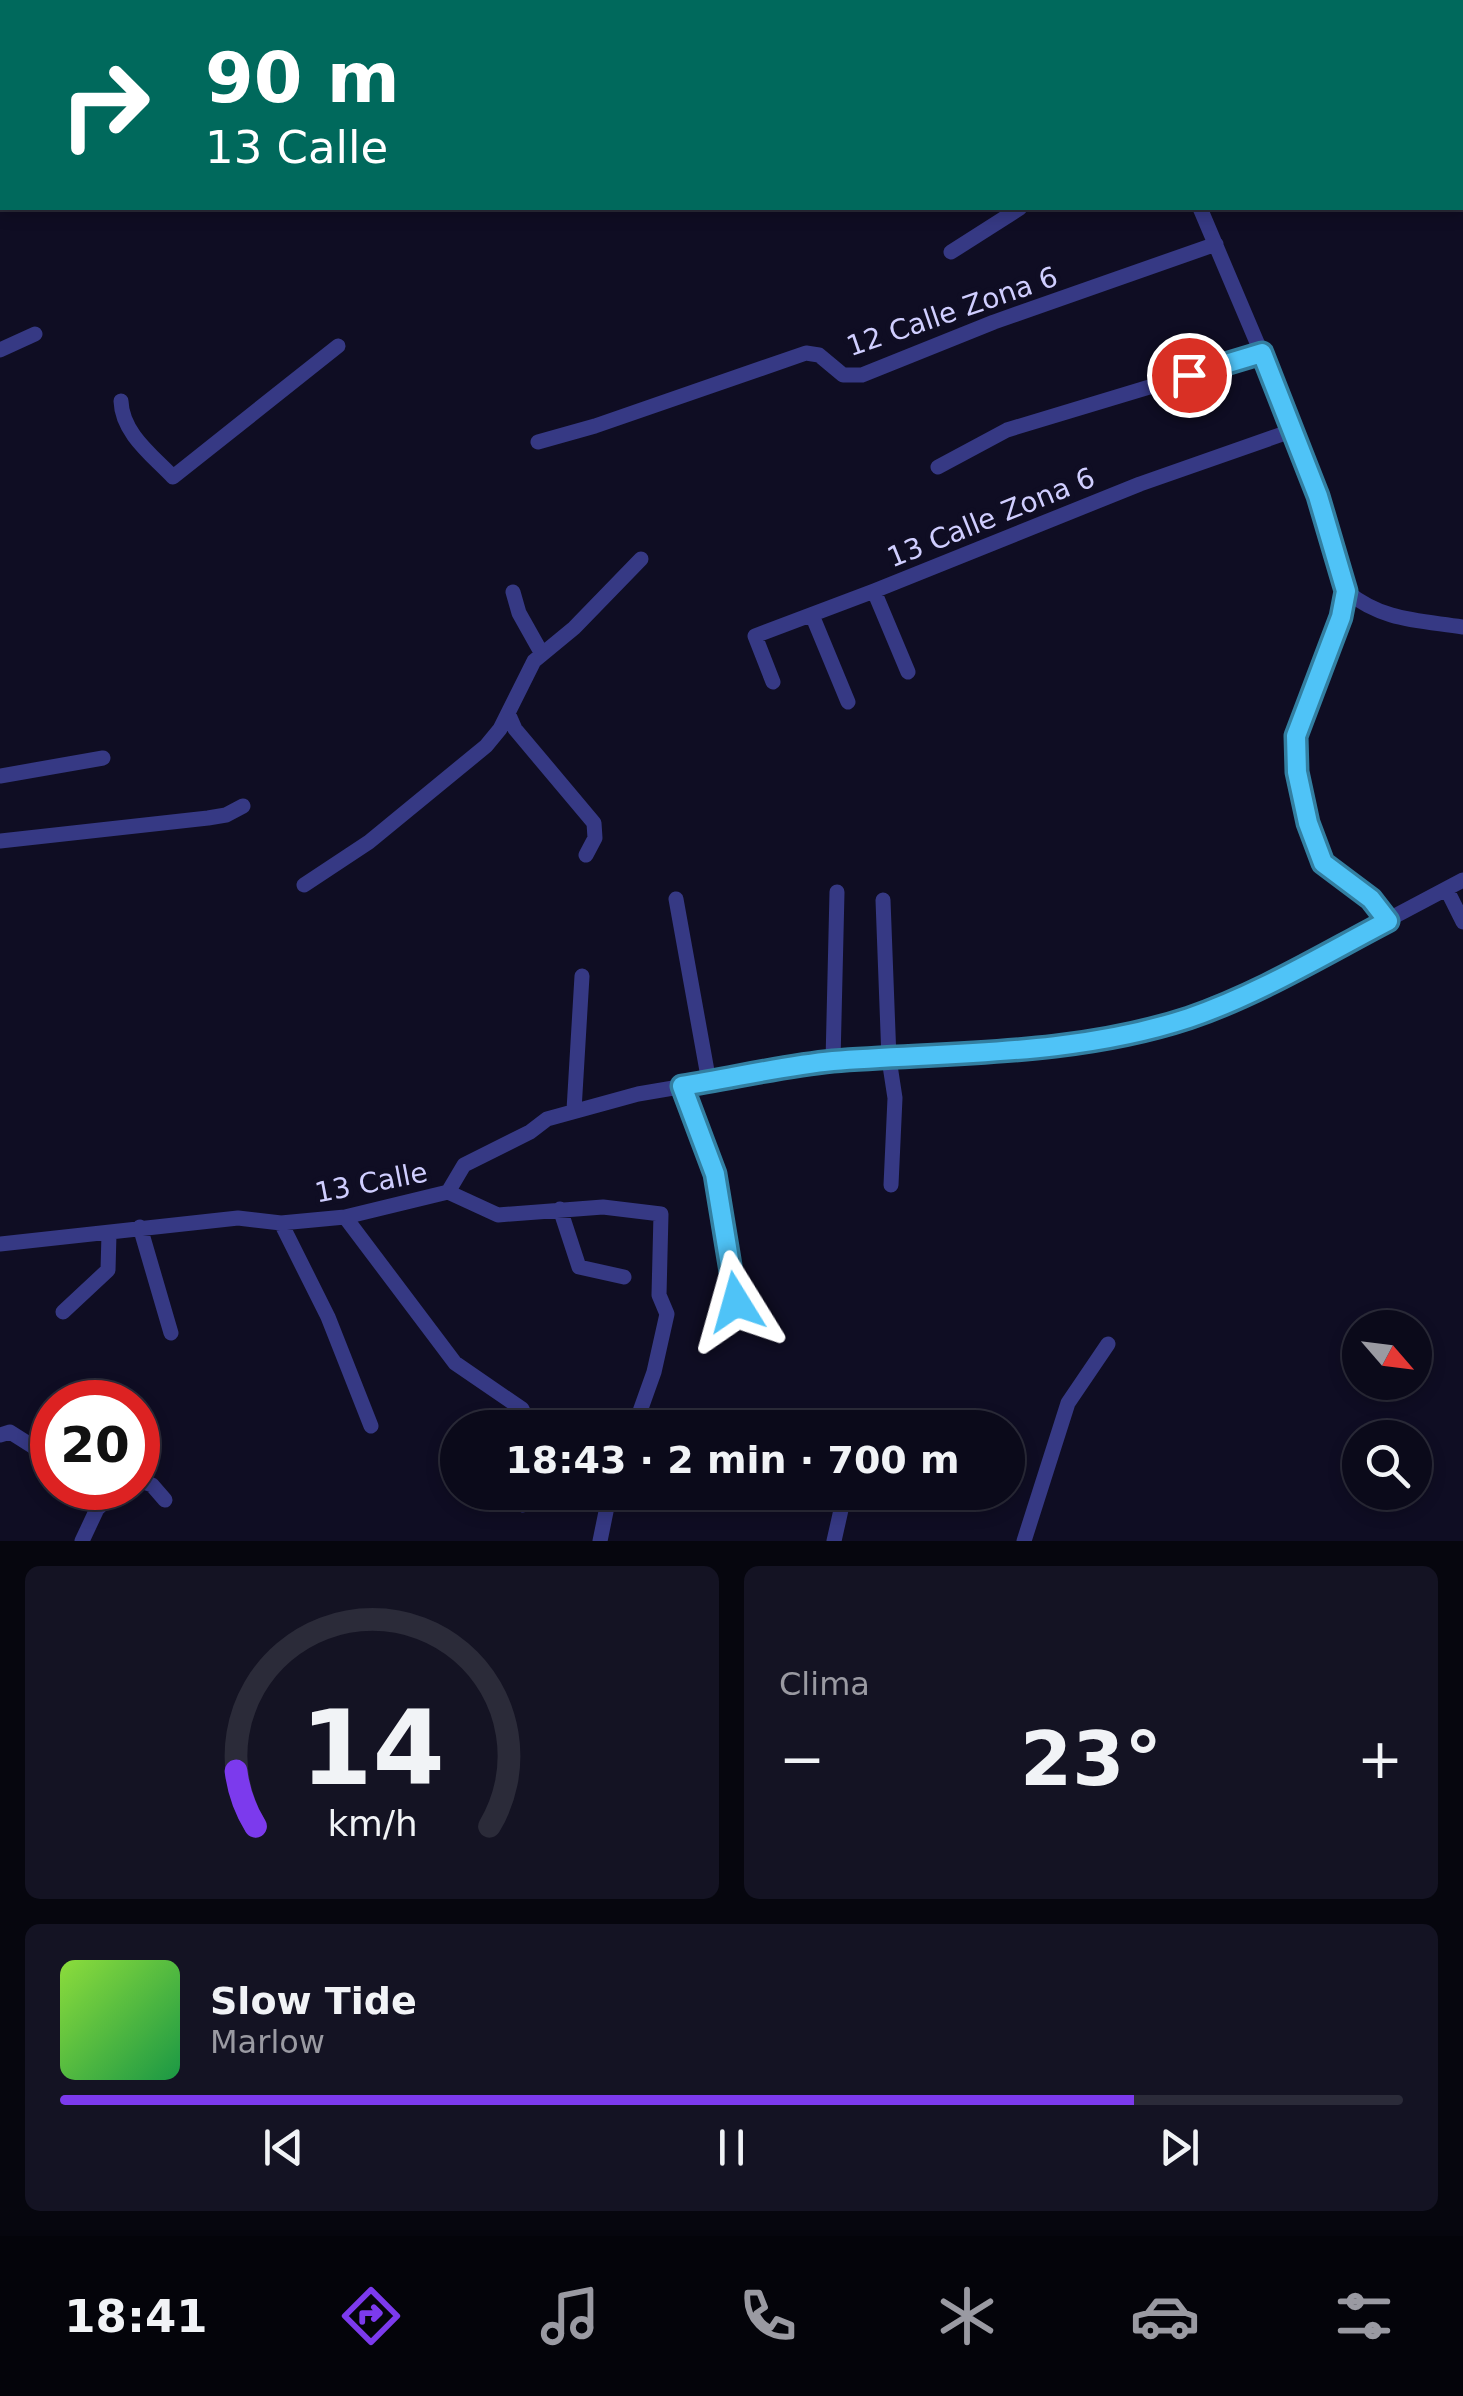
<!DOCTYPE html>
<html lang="es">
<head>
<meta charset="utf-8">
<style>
  :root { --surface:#0b0a1a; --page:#141323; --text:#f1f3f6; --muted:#9a9aa2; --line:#2b2b39; --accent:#7c3aed }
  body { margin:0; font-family:"DejaVu Sans",sans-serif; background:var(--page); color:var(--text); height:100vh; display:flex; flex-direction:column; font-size:38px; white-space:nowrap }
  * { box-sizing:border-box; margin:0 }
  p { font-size:32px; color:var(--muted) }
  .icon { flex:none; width:55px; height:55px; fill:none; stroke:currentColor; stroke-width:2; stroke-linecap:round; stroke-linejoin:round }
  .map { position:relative; height:1541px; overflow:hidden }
  .details { display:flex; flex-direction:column; gap:25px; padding:25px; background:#06060e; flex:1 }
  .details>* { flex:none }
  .banner { position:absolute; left:0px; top:0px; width:1465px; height:210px; box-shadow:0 5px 15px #0003,0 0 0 2px var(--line); background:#00695c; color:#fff; overflow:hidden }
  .needle { width:65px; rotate:118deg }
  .controls { position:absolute; left:1342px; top:1310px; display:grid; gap:20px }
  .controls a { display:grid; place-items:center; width:90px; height:90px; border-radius:50%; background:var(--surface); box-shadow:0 5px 15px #0003,0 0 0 2px var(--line); font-size:50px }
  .speed { position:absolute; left:30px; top:1380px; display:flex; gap:20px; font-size:50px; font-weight:700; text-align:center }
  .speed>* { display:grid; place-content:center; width:130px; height:130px; border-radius:50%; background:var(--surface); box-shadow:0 5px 15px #0003,0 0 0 2px var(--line); line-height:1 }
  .speed .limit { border:15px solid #d22; background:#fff; color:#111 }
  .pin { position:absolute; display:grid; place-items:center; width:85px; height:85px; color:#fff; margin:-42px; border:5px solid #fff; border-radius:50%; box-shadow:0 2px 10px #0007 }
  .me { position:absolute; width:110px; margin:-55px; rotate:352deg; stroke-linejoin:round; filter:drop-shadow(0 0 8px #0008) }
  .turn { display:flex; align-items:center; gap:35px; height:210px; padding:0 40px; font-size:45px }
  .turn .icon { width:130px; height:130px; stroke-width:2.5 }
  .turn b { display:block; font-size:70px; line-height:85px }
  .big { font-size:75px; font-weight:700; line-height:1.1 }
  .details .widget { flex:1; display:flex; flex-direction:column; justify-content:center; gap:15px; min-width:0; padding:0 35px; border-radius:15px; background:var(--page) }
  .details .dial { align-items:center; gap:0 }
  .dial svg { height:260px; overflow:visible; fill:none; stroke:var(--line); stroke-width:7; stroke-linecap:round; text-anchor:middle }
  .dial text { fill:var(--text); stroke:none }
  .song { display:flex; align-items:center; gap:30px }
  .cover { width:120px; height:120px; border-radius:15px; background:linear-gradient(135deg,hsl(90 70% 55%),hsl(140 70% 35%)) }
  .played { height:10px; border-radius:5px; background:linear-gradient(90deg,var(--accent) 80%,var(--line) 80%) }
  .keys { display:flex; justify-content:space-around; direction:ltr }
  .heat { display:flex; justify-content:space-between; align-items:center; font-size:55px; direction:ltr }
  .details .tiles { flex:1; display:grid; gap:25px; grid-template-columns:1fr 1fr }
  .widget:last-child { grid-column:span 2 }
  .trip { position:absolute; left:440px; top:1410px; width:585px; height:100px; border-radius:50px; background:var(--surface); box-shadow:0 5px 15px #0003,0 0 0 2px var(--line); font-weight:700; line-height:100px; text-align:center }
  .menu { display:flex; height:160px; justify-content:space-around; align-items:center; background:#04040a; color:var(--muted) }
  .menu .icon { width:70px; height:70px }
  .menu .on { color:var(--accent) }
  .menu b { font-size:45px; color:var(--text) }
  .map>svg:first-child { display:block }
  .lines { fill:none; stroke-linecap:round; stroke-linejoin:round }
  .minor { stroke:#363984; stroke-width:15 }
  .route-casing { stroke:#337fa1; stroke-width:25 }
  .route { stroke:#4fc3f7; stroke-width:18 }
  .labels { text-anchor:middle; stroke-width:10; stroke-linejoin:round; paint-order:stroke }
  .street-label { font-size:28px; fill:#d0ceff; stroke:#0f0d23 }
</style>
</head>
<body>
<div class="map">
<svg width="1463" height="1541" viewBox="0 0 1463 1541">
  <rect width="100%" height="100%" fill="#0f0d23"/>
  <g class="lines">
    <path class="minor" d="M 704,0 L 705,2
      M 1085,0 L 1086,2
      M 511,2 L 514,0
      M 687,2 L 690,0
      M 876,2 L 880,0
      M 1165,2 L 1168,0
      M 1261,2 L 1263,0
      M 1340,2 L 1342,0
      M 1200,208 L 1294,430 L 1343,574 C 1348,604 1337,628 1326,655 C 1301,717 1289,733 1303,802 C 1307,819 1310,837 1317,853 C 1332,884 1371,891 1388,921
      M 951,252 L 1020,208
      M 0,350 L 35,334
      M 121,401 C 122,433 152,455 173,477 L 338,346
      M 538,442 L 595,426 L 806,353 L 819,355 L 843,375 L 862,375 L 994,322 L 1216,244
      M 938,467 L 1007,430 L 1262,353
      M 874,591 L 908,672
      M 1346,591 C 1383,621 1417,620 1463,627
      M 513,592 L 519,613 L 542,654
      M 812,615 L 848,702
      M 773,682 L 755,636 L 874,591 L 1140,484 L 1294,430
      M 508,713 L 515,729 L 594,823 L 595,838 L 586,855
      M 0,776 L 103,758
      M 0,841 L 208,818 L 226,815 L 243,806
      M 304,885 L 369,842 L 486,746 L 500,729 L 534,661 L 574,628 L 641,559
      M 1447,890 L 1463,922
      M 676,899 L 709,1082
      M 883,900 L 889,1059 L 895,1098 L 891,1185
      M 833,1061 L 837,892
      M 682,1086 L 715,1174 L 736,1302
      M 574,1110 L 582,976
      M 448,1192 L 498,1215 L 603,1207 L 661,1214 L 659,1295 L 667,1314 L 654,1372 L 634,1428
      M 560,1209 L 579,1267 L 624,1277
      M 345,1217 L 455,1363 L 522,1409 L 530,1428
      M 281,1223 L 328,1317 L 371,1426
      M 140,1227 L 171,1333
      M 0,1244 L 238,1218 L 281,1223 L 345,1217 L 448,1192 L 464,1165 L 530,1132 L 547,1119 L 638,1094 L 833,1061 L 972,1055 L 1028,1049 L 1101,1038 L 1188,1018 L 1263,986 L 1463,880
      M 63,1312 L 108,1270 L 109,1234
      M 0,1435 L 10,1432 L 40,1451 L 52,1442
      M 138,1480 L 152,1485 L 165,1500
      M 523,1505 L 525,1492
      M 82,1541 L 97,1509 L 119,1488
      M 600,1541 L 610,1492
      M 834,1541 L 845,1492
      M 1024,1541 L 1068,1403 L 1108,1344"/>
  </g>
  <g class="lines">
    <defs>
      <path id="route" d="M 736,1302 L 715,1174 L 682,1086 C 733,1078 782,1066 833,1061 C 952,1052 1074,1056 1189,1018 C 1259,994 1323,955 1388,921 L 1371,899 L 1323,863 L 1308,823 L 1297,772 L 1296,736 L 1341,617 L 1346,591 L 1318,496 L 1262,353 L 1189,375"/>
    </defs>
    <use href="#route" class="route-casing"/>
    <use href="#route" class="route"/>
  </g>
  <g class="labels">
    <g class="street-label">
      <text transform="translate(952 311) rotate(-19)" y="10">12 Calle Zona 6</text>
      <text transform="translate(991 517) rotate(-22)" y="10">13 Calle Zona 6</text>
      <text transform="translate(371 1182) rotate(-11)" y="10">13 Calle</text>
    </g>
  </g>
</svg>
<div class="controls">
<a><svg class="needle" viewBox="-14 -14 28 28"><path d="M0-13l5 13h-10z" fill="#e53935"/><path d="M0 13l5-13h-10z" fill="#9a9aa2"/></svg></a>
<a><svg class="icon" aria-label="search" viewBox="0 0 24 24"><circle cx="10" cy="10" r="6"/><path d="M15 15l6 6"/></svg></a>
</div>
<div class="speed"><div class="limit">20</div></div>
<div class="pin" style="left:1189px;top:375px;background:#d93025"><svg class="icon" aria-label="arrive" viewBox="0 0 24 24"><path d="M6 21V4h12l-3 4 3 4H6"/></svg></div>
<svg class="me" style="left:736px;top:1302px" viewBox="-20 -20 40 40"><path d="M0-17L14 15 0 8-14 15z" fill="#4fc3f7" stroke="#fff" stroke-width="4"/></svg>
<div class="trip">18:43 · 2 min · 700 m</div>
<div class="banner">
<div class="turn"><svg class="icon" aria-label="right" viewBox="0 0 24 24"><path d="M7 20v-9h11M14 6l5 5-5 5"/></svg><div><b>90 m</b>13 Calle</div></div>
</div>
</div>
<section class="details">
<div class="tiles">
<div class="widget dial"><svg viewBox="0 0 100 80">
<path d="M14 69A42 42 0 1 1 86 69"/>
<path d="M14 69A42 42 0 0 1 8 52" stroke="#7c3aed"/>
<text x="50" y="56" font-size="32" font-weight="700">14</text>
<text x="50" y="72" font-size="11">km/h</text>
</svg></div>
<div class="widget"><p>Clima</p>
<div class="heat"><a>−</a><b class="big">23°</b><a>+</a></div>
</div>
<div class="widget">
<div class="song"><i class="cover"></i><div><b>Slow Tide</b><p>Marlow</p></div></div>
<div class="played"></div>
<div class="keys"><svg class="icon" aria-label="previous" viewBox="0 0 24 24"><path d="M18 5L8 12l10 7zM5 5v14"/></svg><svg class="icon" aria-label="pause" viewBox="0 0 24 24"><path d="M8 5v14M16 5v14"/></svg><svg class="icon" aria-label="next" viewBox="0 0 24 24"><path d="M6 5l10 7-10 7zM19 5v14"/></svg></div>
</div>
</div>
</section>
<nav class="menu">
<b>18:41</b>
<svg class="icon on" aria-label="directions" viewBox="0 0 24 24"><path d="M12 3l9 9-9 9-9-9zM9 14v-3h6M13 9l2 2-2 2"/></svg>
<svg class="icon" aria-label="music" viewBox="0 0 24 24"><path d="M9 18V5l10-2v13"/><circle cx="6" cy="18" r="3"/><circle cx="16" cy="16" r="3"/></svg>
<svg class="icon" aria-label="phone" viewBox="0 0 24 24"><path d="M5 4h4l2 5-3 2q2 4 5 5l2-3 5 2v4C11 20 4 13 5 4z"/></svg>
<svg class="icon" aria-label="climate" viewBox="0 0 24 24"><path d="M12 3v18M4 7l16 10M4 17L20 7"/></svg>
<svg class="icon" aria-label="car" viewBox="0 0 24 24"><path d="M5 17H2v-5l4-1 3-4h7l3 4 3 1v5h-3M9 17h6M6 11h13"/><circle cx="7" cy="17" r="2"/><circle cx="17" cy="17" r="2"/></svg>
<svg class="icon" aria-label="filters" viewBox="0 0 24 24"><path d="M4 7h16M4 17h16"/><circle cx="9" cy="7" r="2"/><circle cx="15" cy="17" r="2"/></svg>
</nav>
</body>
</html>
